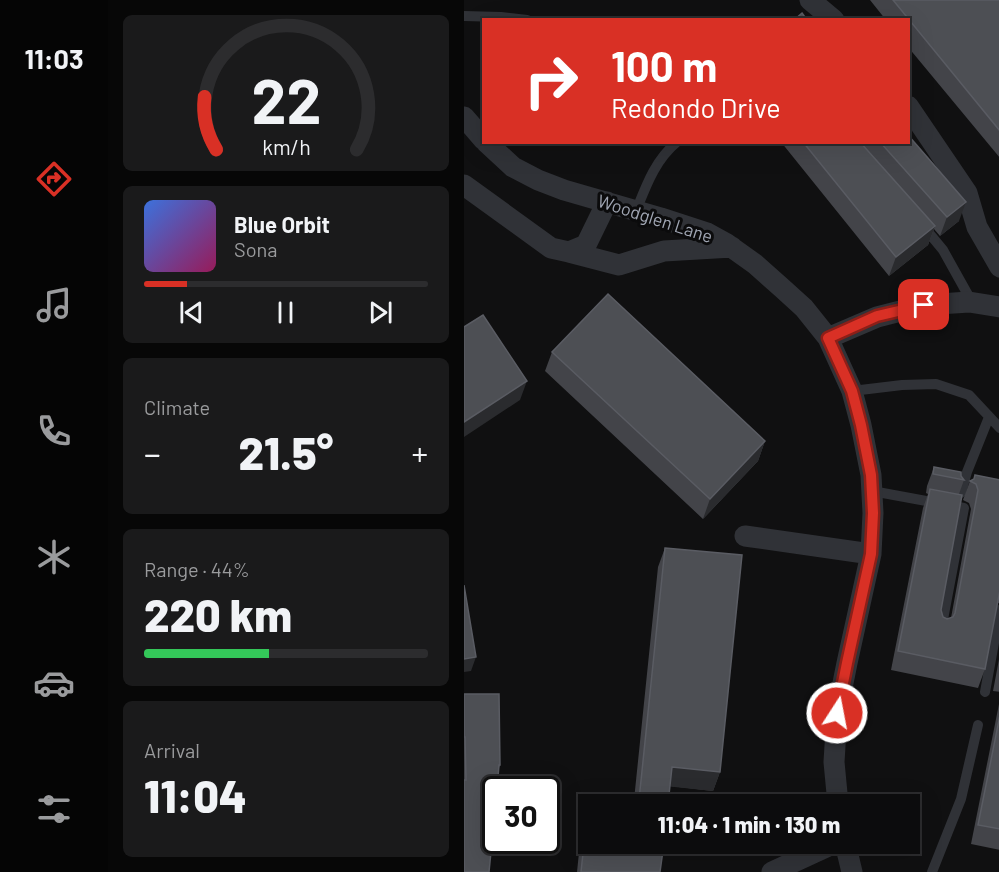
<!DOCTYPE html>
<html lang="en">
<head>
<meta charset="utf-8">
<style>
  :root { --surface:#0c0c0d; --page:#1a1a1b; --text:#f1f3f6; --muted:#9a9b9d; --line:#2c2c2e; --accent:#d93025 }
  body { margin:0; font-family:Barlow,sans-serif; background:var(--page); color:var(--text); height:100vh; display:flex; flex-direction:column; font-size:22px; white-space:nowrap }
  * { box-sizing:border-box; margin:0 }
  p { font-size:20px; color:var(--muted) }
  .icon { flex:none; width:33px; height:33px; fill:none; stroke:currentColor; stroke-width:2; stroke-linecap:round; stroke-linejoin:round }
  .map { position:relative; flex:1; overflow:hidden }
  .side { display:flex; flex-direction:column; gap:15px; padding:15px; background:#070707; width:356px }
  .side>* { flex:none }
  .top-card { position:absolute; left:18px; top:18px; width:428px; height:126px; border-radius:0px; box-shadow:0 6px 24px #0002,0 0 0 2px var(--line); background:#d93025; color:#fff; overflow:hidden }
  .speed { position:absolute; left:18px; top:776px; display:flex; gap:12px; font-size:30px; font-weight:700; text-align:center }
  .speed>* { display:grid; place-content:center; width:78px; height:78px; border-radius:50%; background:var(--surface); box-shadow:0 6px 24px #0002,0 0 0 2px var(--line); line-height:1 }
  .speed .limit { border:3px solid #111; border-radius:9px; background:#fff; color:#111 }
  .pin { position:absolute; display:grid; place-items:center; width:51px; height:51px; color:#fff; margin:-26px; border-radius:12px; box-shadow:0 3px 9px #0006 }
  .me { position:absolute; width:66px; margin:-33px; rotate:11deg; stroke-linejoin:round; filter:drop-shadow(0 0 4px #0008) }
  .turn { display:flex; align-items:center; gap:21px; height:126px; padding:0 30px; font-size:27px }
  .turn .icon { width:78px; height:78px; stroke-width:2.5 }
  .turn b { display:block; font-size:42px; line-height:51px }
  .big { font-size:45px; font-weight:800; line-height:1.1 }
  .side .widget { flex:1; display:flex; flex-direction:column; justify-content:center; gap:9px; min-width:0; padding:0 21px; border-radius:9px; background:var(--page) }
  .side .dial { align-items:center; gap:0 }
  .dial svg { height:156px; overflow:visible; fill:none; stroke:var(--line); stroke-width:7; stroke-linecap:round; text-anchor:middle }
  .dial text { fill:var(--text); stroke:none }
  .song { display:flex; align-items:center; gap:18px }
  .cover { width:72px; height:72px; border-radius:9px; background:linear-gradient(135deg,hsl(220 70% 55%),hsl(330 70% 35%)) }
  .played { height:6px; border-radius:3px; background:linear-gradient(90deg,var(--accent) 15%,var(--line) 15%) }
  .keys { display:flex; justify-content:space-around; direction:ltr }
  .heat { display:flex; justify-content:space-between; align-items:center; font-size:33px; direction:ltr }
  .charge { height:9px; border-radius:4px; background:linear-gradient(90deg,#34c759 44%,var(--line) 0) }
  .trip { position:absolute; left:114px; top:794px; width:342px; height:60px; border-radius:0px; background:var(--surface); box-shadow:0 6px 24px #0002,0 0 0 2px var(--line); font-weight:800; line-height:60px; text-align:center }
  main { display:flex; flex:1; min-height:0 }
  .tab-bar { display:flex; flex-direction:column; width:108px; justify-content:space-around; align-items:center; background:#050505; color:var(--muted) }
  .tab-bar .icon { width:42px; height:42px }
  .tab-bar .on { color:var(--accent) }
  .tab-bar b { font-size:27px; color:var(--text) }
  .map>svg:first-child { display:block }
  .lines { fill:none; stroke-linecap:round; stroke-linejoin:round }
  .lane { stroke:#303237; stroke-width:10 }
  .street { stroke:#303237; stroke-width:21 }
  .wall { fill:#434449 }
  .shaded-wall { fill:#2a2b2e }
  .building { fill:#4d4f54; stroke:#5a5c63; stroke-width:1.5 }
  .route-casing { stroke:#8d1f18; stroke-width:15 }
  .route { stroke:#d93025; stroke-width:10 }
  .labels { text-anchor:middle; stroke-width:6; stroke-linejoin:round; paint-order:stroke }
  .street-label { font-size:18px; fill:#a0a6b3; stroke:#0b0b0c }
</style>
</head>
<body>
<main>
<nav class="tab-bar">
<b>11:03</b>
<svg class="icon on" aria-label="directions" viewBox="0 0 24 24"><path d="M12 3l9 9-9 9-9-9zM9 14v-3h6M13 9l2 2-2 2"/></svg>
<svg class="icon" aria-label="music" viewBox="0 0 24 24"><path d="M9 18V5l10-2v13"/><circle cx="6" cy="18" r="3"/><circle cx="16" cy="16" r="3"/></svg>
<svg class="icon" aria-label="phone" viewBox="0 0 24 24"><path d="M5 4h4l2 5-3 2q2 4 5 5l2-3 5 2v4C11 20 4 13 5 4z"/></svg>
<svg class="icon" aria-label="climate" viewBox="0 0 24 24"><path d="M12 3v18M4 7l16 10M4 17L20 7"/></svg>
<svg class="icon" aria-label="car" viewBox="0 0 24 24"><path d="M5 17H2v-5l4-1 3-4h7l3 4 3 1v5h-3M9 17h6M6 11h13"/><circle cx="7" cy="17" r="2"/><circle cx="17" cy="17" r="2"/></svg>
<svg class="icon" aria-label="filters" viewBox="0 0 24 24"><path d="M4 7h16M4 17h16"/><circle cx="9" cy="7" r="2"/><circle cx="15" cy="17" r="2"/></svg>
</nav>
<section class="side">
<div class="widget dial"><svg viewBox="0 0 100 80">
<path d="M14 69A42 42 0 1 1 86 69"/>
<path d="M14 69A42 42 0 0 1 8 42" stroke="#d93025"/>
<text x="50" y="56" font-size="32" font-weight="700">22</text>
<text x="50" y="72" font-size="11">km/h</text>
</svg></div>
<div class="widget">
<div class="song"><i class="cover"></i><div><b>Blue Orbit</b><p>Sona</p></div></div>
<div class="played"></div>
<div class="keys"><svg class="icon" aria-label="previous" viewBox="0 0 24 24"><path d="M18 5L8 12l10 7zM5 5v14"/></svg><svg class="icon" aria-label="pause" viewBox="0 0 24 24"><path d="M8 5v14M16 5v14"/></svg><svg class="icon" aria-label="next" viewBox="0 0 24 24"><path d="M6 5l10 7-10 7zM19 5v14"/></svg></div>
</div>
<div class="widget"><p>Climate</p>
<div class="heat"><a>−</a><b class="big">21.5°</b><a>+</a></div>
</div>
<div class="widget"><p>Range · 44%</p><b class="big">220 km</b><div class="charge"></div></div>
<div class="widget"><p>Arrival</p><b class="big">11:04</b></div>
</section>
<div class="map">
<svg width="536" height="872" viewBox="0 0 536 872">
  <rect width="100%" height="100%" fill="#101011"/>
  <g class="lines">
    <path class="lane" d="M 0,16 L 37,17 L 63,20
      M 172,211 C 182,186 191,160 213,142
      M 460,227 L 479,250 L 508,302
      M 388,391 L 438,385 L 472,384 L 505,395 L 536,428
      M 408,491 L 500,508 L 477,630
      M 497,493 L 503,472 L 525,417
      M 521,692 L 536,610
      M 468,872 L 497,799 L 514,725"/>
    <path class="street" d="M 346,0 L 370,20
      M 444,106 L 503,193 L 513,227 L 536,267
      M 0,117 L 20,140
      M 22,142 L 49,167 L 74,180 L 100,190 L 197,218 L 243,233 L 263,244 L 291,264 L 318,288 L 340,308 L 364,338 L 388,391 L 397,425 L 407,475 L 409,513 L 407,554 L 383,663 L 373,713 L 370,762 L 374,804
      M 0,185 L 87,248 L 105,252 L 122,245 L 143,202
      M 105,252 L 155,265 L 200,251 L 268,247
      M 364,338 L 413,317 L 460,305 L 505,302 L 536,307
      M 281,536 L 407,554
      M 381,843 L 388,872
      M 308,872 L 371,843"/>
  </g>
  <path class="wall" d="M 406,0 L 536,0 L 536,158 L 444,47 L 444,20 L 422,20 Z
    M 317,142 L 444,142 L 495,221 L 476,236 L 470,229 L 464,245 L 425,276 Z
    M 88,352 L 301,441 L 294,461 L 239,519 L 81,371 Z
    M 470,467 L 497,476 L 500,480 L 495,494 L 477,610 L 479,617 L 483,619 L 487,618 L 507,509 L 505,503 L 499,500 L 506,481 L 536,480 L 536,603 L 533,603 L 521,669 L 514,688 L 427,670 L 459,508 L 464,494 L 462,493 L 463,486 Z
    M 201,548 L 256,772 L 249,791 L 206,786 L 196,872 L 113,872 L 119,814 L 126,795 L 170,800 L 194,567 Z
    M 536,654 L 536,692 L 529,691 Z
    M 0,694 L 36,765 L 0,872 Z
    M 536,699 L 536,850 L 507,844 Z"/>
  <path class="shaded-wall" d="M 502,202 L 495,221 L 476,236 L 483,217 Z
    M 471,226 L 464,245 L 425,276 L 432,257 Z
    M 63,381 L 56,400 L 0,437 L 0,422 Z
    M 301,441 L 294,461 L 239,519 L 246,499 Z
    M 12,657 L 7,671 L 0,672 L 0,659 Z
    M 208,767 L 256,772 L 249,791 L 201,786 Z"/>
  <path class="building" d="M 429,0 L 536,0 L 536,131 Z
    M 338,13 L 343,20 L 330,20 Z
    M 444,135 L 502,202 L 483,217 L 416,142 L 444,142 Z
    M 339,142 L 396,142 L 471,226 L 432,257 Z
    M 144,294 L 301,441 L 246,499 L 88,352 Z
    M 19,315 L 63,381 L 0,422 L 0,327 Z
    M 470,467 L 497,472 L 497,476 L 500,480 L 469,474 Z
    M 511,475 L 536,480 L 536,590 L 521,669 L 434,651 L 466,489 L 498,495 L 477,610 L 479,617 L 483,619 L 489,617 L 491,613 L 514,490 L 512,484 L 506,481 L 510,479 Z
    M 201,548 L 278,555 L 256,772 L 208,767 L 204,804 L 125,804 L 126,795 L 175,800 Z
    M 0,585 L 12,657 L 0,659 Z
    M 0,694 L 35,694 L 36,765 L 35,765 L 33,789 L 32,789 L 32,801 L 25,872 L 0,872 L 0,780 L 2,780 L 1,737 L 0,737 Z
    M 536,715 L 536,829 L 514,825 Z
    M 124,807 L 124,843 L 200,843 L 196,872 L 117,872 Z"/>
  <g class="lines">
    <defs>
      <path id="route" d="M 373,713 L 383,663 L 407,554 L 409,513 L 407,475 L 397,425 L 388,391 L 364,338 L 413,316 L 460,305"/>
    </defs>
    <use href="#route" class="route-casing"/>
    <use href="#route" class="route"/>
  </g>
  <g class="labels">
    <g class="street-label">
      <text transform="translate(191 219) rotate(18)" y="6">Woodglen Lane</text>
    </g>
  </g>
</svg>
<div class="speed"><div class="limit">30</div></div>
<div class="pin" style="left:460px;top:305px;background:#d93025"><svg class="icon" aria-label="arrive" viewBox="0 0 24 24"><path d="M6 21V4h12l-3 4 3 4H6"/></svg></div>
<svg class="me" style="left:373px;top:713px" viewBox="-20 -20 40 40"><circle r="17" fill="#d93025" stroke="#fff" stroke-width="3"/><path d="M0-11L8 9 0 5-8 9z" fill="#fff"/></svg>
<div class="trip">11:04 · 1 min · 130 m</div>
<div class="top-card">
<div class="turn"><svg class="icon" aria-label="right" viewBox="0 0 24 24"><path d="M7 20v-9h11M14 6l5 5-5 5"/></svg><div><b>100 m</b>Redondo Drive</div></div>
</div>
</div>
</main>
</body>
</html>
